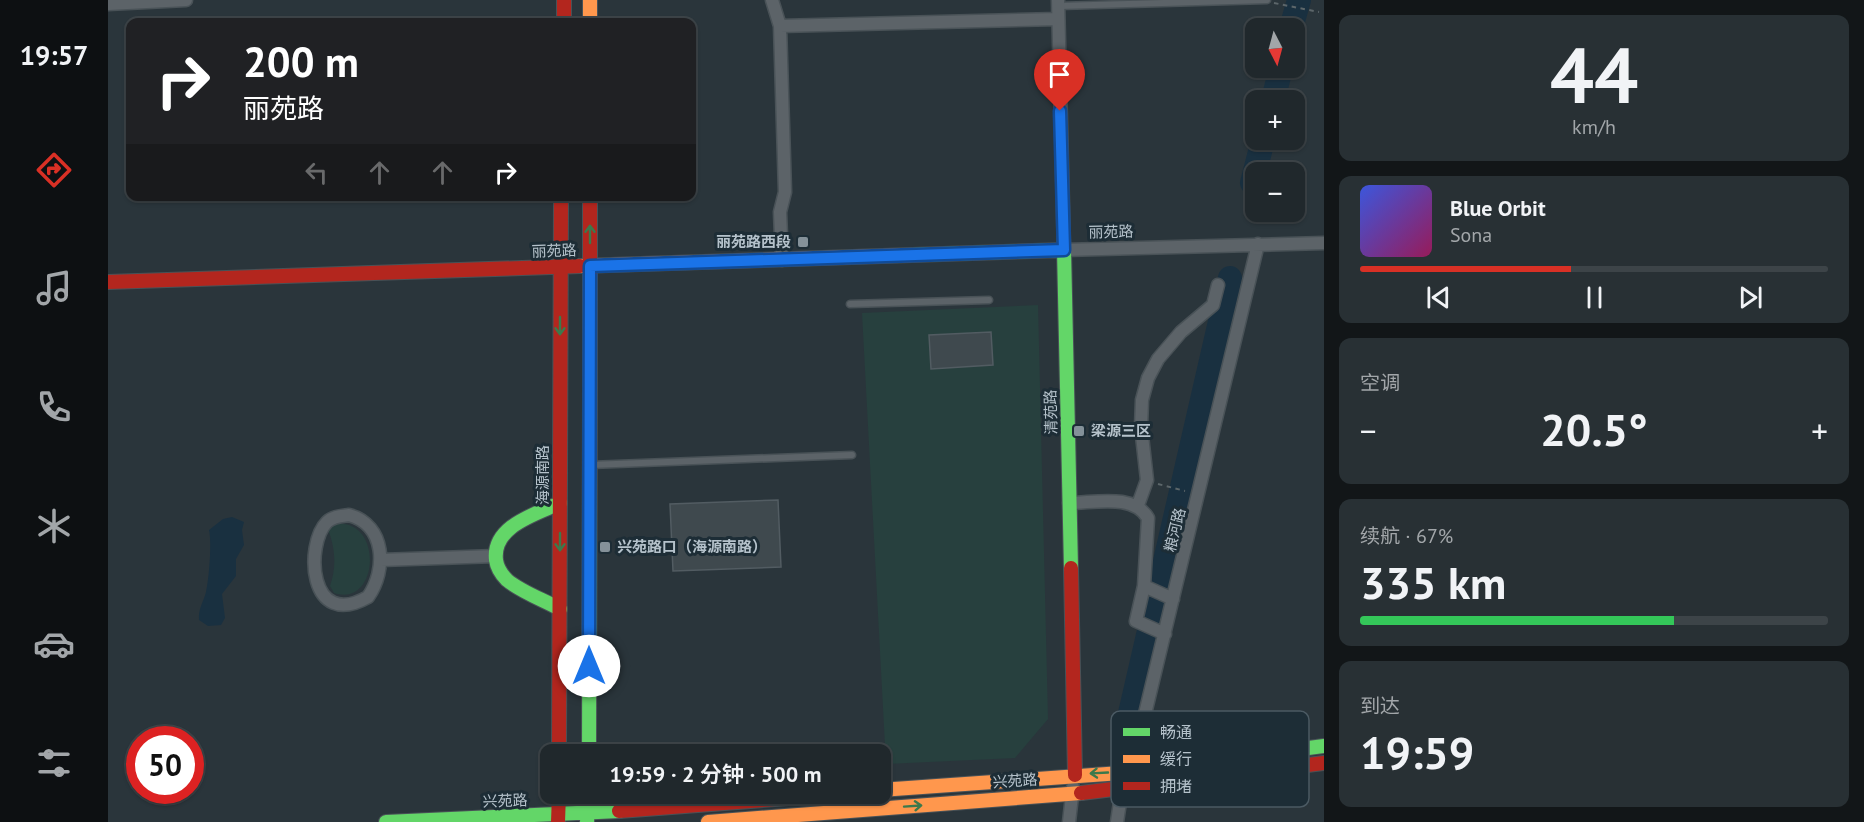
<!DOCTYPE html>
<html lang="zh">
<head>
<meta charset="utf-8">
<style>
  :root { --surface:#20282c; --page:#283034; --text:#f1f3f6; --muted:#a2a6a9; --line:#3d4448; --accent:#d93025 }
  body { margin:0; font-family:"PT Sans","Noto Sans SC",sans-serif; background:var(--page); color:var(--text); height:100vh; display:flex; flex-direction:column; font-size:22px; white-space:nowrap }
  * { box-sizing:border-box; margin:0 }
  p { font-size:20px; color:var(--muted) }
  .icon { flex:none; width:33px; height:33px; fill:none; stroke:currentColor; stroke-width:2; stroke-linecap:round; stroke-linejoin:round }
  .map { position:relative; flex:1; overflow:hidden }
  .drawer { display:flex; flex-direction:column; gap:15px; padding:15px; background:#121618; width:540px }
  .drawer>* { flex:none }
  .hud { position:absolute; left:18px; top:18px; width:570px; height:183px; border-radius:12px; box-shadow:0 2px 4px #0004,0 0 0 2px var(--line); background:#202124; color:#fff; overflow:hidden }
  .needle { width:39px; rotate:174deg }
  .buttons { position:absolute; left:1137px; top:18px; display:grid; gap:12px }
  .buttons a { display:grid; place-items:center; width:60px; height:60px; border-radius:12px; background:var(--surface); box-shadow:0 2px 4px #0004,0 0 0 2px var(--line); font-size:30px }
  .speed { position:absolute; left:18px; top:726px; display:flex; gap:12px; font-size:30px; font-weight:700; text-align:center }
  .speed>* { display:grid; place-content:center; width:78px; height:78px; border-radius:50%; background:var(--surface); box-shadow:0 2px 4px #0004,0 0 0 2px var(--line); line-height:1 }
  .speed .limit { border:9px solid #d22; background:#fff; color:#111 }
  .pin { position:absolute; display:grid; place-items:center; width:51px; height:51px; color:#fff; margin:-62px -26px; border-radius:50% 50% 50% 0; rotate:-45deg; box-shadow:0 0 6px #0007 }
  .pin .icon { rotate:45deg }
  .me { position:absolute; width:66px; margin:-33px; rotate:0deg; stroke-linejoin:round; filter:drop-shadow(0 0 4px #0008) }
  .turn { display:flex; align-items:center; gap:21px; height:126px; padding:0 18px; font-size:27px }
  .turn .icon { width:78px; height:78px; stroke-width:2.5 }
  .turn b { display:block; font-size:42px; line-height:51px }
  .lanes { display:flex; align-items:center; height:57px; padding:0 18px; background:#0003; justify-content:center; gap:30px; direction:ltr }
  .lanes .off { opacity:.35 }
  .big { font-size:45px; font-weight:600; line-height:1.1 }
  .drawer .tile { flex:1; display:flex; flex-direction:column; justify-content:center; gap:9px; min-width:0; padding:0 21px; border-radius:12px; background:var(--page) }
  .drawer .dial { align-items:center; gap:0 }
  .dial b { font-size:78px; line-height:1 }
  .song { display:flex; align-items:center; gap:18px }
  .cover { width:72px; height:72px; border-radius:9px; background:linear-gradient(135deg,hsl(230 70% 55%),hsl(330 70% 35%)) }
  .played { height:6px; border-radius:3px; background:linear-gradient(90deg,var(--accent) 45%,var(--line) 45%) }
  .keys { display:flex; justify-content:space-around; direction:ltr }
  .heat { display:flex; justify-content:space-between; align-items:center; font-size:33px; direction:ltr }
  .charge { height:9px; border-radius:4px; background:linear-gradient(90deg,#34c759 67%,var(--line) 0) }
  .trip { position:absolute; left:432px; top:744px; width:351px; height:60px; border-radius:12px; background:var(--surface); box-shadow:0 2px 4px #0004,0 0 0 2px var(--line); font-weight:600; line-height:60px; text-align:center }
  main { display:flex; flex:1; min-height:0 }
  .tab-bar { display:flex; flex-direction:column; width:108px; justify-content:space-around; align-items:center; background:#0d1012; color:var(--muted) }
  .tab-bar .icon { width:42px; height:42px }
  .tab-bar .active { color:var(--accent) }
  .tab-bar b { font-size:27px; color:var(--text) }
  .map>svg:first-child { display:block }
  .green { fill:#27403e }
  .water { fill:#193040 }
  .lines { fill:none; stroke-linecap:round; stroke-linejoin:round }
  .river { stroke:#193040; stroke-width:24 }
  .building { fill:#3f494e; stroke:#525c62; stroke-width:1.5 }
  .lane-casing { stroke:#495257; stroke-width:9 }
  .street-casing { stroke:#495257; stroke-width:15 }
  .fast-casing { stroke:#495257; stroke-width:16 }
  .slow-casing { stroke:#495257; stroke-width:16 }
  .jam-casing { stroke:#495257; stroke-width:16 }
  .path { stroke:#5c666a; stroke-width:2; stroke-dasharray:4.5 4.5; stroke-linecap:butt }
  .lane { stroke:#5c6368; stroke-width:6 }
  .street { stroke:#5c6368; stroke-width:12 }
  .fast { stroke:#63d668; stroke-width:14 }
  .slow { stroke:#ff974d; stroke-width:14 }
  .jam { stroke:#b3261e; stroke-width:14 }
  .oneway { stroke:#3c794c }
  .route-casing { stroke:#114b97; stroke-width:15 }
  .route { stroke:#1a73e8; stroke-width:10 }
  .poi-dot { fill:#849199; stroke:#1d2d36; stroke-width:2 }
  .labels { text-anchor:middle; stroke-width:6; stroke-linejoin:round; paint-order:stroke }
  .street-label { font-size:15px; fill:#b5c2cb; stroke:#1d2d36 }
  .poi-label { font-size:15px; font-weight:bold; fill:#b5c2cb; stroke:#1d2d36; text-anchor:start }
  .key { fill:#1d2d36; stroke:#4b5a63; stroke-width:1.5 }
  .key-label { font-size:16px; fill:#b5c2cb }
</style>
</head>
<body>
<main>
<nav class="tab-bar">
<b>19:57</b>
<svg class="icon active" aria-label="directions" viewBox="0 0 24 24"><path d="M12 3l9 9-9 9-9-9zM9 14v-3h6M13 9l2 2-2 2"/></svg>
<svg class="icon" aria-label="music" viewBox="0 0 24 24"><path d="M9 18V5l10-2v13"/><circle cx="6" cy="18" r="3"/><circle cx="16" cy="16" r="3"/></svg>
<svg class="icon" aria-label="phone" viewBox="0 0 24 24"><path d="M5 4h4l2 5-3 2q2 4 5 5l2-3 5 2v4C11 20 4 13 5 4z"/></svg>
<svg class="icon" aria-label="climate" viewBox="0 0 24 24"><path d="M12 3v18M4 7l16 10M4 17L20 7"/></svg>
<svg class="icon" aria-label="car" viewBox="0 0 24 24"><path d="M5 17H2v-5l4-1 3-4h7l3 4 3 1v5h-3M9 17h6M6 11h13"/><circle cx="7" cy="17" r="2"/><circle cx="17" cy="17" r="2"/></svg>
<svg class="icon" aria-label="filters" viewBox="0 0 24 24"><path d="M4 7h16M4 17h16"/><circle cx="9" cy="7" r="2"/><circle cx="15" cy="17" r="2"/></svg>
</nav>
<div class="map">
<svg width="1216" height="822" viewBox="0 0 1216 822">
  <rect width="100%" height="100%" fill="#2a353b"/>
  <path class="green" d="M 930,305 L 940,719 L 907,758 L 778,764 L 754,313 Z
    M 228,524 C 276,519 271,608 226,593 L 222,586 C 229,566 227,548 220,529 Z"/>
  <path class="water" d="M 124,517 L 136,522 L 134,530 L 136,545 L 128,559 L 128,576 L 114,594 L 117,618 L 113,625 L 100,626 L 91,620 C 90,609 95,603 98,592 C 101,579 104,543 101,530 L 115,519 Z"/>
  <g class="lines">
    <path class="river" d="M 1183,28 L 1191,0
      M 1165,100 L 1173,68
      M 1144,183 L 1155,140
      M 1015,744 L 1122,278"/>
  </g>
  <path class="building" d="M 883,332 L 885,365 L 823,369 L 821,335 Z
    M 670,500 L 673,567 L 565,571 L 562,504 Z"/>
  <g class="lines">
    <defs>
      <path id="lane" d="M 951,6 L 1159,0
        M 742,304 L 881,300
        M 482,465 L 744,455"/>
      <path id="street" d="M 664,0 L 672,26 L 677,192 L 672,212 L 674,260
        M 950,0 L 956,250 L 1216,243
        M 0,4 L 78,0
        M 672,26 L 950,19
        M 961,503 C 987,503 1025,493 1040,518 L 1036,586 L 1028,621 L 1057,634
        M 1030,505 L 1039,480 L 1033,427 L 1034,400 L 1040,378 L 1050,359 L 1073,332 L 1105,305 L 1110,285
        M 241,515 C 278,525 279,570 260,597 C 200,631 197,544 219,522 C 225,516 234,516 241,515 Z
        M 273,560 L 388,556
        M 1036,586 L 1065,599
        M 961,822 L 965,787
        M 1009,822 L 1014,789 L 1023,772 L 1150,244"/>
      <path id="fast" d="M 804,255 L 956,250 L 963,568
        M 452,503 C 428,514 384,526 388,560 C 389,567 394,575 399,580 C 413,592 436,600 452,609
        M 481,754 L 482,389
        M 1013,773 L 1216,746
        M 278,822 L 511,811
        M 479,822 L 481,794"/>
      <path id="slow" d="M 482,0 L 482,22
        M 472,266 L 804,255
        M 772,790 L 1013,773
        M 600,822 L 973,793"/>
      <path id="jam" d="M 456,0 L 456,22
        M 0,282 L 472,266
        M 482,389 L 482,196
        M 963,568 L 967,775
        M 451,754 L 453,196
        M 973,793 L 1216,763
        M 511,811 L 733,794
        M 450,822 L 451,794"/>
    </defs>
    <use href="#lane" class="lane-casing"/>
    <use href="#street" class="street-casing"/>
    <use href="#fast" class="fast-casing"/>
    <use href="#slow" class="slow-casing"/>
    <use href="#jam" class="jam-casing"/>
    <path class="path" d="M 1166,3 L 1211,12
      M 1050,484 L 1077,491"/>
    <use href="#lane" class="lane"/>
    <use href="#street" class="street"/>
    <use href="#fast" class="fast"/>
    <use href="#slow" class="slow"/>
    <use href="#jam" class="jam"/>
  </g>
  <defs><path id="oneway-shaft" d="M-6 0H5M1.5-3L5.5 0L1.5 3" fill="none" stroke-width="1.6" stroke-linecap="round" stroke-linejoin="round" transform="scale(1.5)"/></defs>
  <g class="oneway">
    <use href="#oneway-shaft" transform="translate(482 234) rotate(-90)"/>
    <use href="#oneway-shaft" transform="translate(452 326) rotate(90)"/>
    <use href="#oneway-shaft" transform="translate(452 542) rotate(90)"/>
    <use href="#oneway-shaft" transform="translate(991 773) rotate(177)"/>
    <use href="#oneway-shaft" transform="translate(805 806) rotate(-4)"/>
  </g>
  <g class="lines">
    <defs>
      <path id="route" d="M 481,666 L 482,266 L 956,250 L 952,111"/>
    </defs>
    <use href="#route" class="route-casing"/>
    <use href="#route" class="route"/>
  </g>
  <g class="poi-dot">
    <rect x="689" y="236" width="12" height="12" rx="3"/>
    <rect x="965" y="425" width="12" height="12" rx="3"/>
    <rect x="491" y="541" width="12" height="12" rx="3"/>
  </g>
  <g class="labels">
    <g class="street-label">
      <text transform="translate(1003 232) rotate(-1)" y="5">丽苑路</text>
      <text transform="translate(446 251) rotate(-2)" y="5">丽苑路</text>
      <text transform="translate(943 412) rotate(-91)" y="5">清苑路</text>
      <text transform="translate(435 475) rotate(-90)" y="5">海源南路</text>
      <text transform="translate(1067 530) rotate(-76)" y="5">粮河路</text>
      <text transform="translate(907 781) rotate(-4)" y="5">兴苑路</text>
      <text transform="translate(397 801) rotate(-2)" y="5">兴苑路</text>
    </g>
    <g class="poi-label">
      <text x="683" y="247" text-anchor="end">丽苑路西段</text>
      <text x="983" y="436">梁源三区</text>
      <text x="509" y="552">兴苑路口（海源南路）</text>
    </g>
  </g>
  <rect x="1003" y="711" width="198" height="96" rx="9" class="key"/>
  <rect x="1015" y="728" width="27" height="8" fill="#63d668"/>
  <rect x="1015" y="755" width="27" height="8" fill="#ff974d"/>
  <rect x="1015" y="782" width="27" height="8" fill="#b3261e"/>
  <g class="key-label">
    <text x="1052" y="738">畅通</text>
    <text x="1052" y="765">缓行</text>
    <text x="1052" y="792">拥堵</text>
  </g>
</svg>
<div class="buttons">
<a><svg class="needle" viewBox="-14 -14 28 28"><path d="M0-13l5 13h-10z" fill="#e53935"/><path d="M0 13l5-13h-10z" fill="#a2a6a9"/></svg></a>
<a>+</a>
<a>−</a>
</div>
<div class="speed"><div class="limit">50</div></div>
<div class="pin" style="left:952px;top:111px;background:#d93025"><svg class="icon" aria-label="arrive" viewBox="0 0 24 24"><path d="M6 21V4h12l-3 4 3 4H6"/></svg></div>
<svg class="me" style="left:481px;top:666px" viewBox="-20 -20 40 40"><circle r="19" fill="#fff"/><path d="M0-13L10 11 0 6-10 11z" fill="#1a73e8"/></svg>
<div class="trip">19:59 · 2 分钟 · 500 m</div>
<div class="hud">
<div class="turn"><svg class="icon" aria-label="right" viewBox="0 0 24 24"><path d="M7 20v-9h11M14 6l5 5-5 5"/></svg><div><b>200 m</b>丽苑路</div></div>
<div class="lanes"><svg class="icon off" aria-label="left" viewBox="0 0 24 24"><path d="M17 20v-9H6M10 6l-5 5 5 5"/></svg><svg class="icon off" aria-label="ahead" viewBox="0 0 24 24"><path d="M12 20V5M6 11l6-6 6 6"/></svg><svg class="icon off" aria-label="ahead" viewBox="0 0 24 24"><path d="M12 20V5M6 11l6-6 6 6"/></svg><svg class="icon" aria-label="right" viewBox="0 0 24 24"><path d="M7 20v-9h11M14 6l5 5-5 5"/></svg></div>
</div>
</div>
<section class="drawer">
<div class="tile dial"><b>44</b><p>km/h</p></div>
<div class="tile">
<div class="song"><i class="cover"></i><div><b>Blue Orbit</b><p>Sona</p></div></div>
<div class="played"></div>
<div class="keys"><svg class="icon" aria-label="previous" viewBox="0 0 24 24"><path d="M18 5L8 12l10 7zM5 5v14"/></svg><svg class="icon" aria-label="pause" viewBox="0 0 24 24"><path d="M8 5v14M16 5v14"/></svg><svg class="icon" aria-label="next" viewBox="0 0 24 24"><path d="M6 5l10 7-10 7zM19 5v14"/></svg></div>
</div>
<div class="tile"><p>空调</p>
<div class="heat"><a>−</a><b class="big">20.5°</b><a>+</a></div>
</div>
<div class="tile"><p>续航 · 67%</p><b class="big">335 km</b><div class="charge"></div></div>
<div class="tile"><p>到达</p><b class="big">19:59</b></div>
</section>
</main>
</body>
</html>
